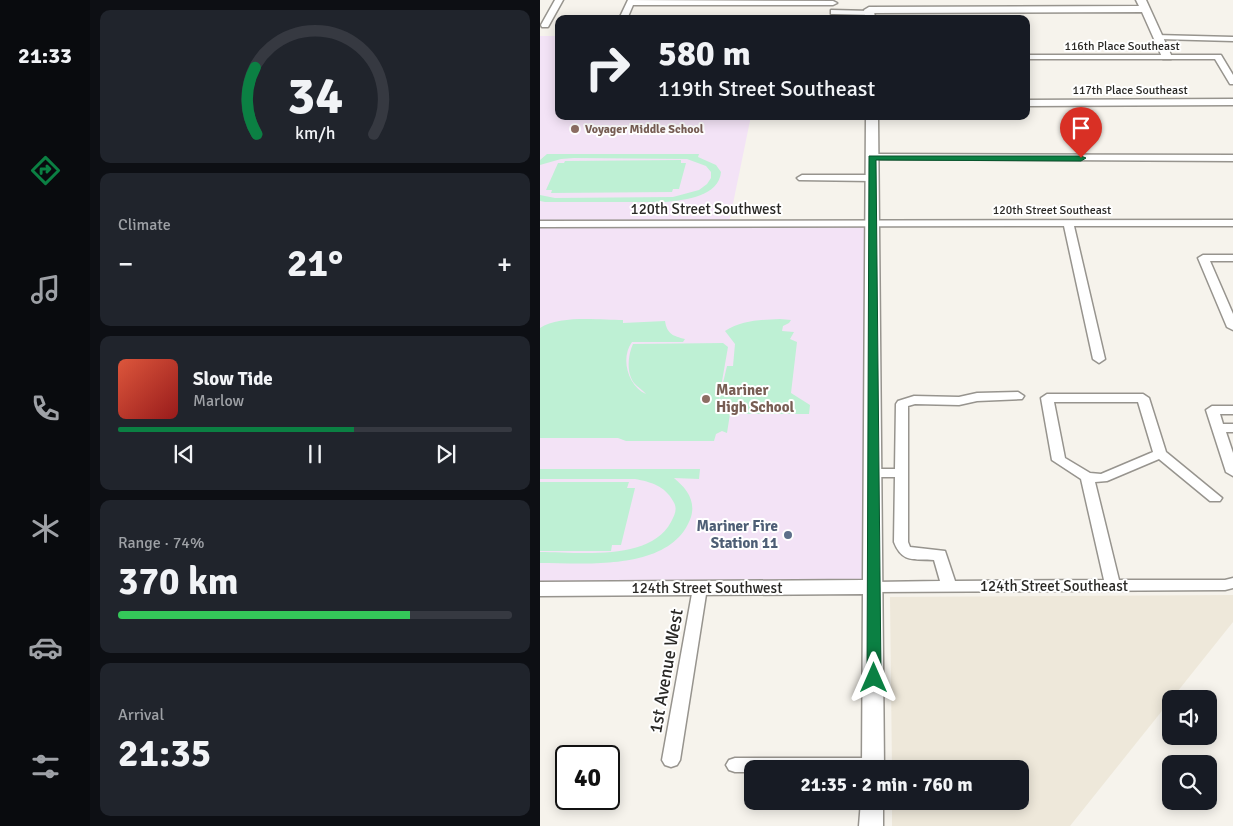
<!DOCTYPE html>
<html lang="en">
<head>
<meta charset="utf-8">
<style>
  :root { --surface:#171b24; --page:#20242c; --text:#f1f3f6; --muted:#9ea1a6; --line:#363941; --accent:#0b8043 }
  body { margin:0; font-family:Signika,sans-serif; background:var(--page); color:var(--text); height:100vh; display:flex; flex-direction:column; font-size:19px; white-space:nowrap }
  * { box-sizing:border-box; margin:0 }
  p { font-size:16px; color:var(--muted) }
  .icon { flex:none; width:28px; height:28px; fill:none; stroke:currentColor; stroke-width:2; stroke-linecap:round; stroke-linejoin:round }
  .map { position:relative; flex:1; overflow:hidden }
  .sheet { display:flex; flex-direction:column; gap:10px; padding:10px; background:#0d0f14; width:450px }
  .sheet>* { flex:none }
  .banner { position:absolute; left:15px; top:15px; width:475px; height:105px; border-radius:10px; box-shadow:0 2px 12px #0003; background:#171b24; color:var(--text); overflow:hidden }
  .controls { position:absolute; left:622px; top:690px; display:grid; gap:10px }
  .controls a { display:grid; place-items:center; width:55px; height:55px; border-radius:10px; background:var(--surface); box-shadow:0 2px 12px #0003; font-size:25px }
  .speed { position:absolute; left:15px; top:745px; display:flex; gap:10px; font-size:25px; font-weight:700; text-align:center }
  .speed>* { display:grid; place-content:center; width:65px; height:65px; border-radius:50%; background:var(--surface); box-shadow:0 2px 12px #0003; line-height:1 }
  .speed .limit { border:2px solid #111; border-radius:8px; background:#fff; color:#111 }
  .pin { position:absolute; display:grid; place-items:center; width:42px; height:42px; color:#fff; margin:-51px -21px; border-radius:50% 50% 50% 0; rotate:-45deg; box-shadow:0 0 5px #0007 }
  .pin .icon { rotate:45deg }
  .me { position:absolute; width:55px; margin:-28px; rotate:0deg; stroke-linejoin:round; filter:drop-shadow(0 0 4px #0008) }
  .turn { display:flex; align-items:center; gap:18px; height:105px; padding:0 20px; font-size:22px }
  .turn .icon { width:65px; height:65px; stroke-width:2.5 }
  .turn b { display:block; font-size:35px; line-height:42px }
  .big { font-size:38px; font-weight:700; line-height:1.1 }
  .sheet .tile { flex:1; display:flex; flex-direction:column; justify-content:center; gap:8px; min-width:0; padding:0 18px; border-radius:10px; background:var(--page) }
  .sheet .dial { align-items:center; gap:0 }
  .dial svg { height:130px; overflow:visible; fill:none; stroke:var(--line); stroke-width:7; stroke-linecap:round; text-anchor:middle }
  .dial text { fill:var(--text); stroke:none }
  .song { display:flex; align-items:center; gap:15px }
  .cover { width:60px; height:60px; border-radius:8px; background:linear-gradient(135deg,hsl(10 70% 55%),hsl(0 70% 35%)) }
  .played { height:5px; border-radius:2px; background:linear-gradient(90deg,var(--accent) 60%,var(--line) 60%) }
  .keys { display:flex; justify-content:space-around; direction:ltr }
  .heat { display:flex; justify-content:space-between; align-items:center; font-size:28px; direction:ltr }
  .charge { height:8px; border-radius:4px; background:linear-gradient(90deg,#34c759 74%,var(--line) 0) }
  .trip { position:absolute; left:204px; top:760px; width:285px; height:50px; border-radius:10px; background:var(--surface); box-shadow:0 2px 12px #0003; font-weight:700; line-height:50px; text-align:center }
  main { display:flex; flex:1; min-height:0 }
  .tabs { display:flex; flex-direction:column; width:90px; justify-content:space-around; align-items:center; background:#090b0e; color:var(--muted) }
  .tabs .icon { width:35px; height:35px }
  .tabs .current { color:var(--accent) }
  .tabs b { font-size:22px; color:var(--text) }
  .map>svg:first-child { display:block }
  .built { fill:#eee8da }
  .education { fill:#f3e3f6 }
  .green { fill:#bef0d4 }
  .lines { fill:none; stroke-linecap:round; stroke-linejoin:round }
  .minor-casing { stroke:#97948e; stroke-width:3 }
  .tertiary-casing { stroke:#97948e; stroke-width:3 }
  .minor { fill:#fff; fill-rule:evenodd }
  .tertiary { fill:#fff; fill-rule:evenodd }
  .route { fill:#0b8043; stroke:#07532c }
  .education-dot { fill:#8d6e63; stroke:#fff; stroke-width:2 }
  .service-dot { fill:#5c6f8a; stroke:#fff; stroke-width:2 }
  .labels { text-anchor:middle; stroke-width:4; stroke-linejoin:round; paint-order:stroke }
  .far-street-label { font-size:12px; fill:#2a2926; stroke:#fff }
  .far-education-label { font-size:12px; font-weight:bold; fill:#785e54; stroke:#fff; text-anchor:start }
  .street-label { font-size:15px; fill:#2a2926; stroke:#fff }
  .education-label { font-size:15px; font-weight:bold; fill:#785e54; stroke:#fff; text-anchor:start }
  .service-label { font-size:15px; font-weight:bold; fill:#4e5e75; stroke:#fff; text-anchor:end }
  .near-street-label { font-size:18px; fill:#2a2926; stroke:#fff }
</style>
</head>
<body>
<main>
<nav class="tabs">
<b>21:33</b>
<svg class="icon current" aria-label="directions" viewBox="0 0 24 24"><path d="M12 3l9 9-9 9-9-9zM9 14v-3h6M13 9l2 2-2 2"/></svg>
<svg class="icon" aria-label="music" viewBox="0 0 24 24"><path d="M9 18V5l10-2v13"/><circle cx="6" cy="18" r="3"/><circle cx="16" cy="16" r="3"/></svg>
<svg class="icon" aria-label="phone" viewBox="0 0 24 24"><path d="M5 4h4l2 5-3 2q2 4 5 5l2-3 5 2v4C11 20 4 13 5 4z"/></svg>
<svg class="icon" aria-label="climate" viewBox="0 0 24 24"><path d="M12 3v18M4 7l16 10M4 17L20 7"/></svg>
<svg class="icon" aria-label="car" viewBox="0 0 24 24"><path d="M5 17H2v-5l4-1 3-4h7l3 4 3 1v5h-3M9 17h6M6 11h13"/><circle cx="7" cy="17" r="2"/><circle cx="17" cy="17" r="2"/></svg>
<svg class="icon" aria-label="filters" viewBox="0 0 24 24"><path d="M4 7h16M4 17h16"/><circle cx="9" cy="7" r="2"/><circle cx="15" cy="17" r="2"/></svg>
</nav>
<section class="sheet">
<div class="tile dial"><svg viewBox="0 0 100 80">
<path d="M14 69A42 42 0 1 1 86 69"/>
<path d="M14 69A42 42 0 0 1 13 28" stroke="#0b8043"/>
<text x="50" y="56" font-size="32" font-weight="700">34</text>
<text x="50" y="72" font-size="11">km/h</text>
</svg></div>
<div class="tile"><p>Climate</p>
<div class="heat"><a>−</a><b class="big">21°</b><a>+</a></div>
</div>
<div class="tile">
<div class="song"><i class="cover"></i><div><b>Slow Tide</b><p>Marlow</p></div></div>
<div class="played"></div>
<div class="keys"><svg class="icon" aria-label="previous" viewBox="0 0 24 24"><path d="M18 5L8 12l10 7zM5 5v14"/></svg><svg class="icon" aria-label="pause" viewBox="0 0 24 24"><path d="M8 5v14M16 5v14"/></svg><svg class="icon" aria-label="next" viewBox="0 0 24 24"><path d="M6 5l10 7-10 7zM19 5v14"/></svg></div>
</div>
<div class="tile"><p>Range · 74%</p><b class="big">370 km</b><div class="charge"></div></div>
<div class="tile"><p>Arrival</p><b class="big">21:35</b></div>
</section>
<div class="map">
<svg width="693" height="826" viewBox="0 0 693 826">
  <rect width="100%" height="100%" fill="#f6f3ec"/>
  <path class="built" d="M 693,595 L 693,622 L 530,826 L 352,826 L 352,801 L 480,801 L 480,769 L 352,769 L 350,597 Z"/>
  <path class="education" d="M 0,36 L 19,36 L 19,116 L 211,116 L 189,223 L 331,224 L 334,587 L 0,589 Z"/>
  <path class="green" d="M 7,154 L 159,154 L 158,157 L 176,165 L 181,172 C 179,196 146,200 126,202 L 5,202 L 0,201 L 0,195 L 15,198 L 133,197 L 159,190 L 167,184 L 171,178 L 171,172 L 166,166 L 147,159 L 34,158 L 21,159 L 0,165 L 0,160 Z
    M 141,160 L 141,163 L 146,163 L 139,189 L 133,189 L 132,192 L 11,193 L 12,190 L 6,190 L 18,163 L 24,163 L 25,161 Z
    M 240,319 L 251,320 L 249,323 L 243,326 L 242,331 L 254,332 L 250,339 L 257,342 L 251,393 L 270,405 L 269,414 L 190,414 L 187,433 L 182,431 L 176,434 L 174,441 L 86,441 L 78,438 L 0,438 L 0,328 C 19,315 60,320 83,320 L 83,323 L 125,321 C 127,334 133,336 145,339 L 143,342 L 92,342 C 80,358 88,386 106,394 C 103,390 97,387 94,383 C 86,372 88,355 93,344 L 183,343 L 188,347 L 178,404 L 187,366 L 193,366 L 195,344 L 185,331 C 202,320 221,320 240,319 Z
    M 0,469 L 160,469 L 159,479 L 134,478 C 146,488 156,500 151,517 C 132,572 46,563 0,563 L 0,552 C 38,552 110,562 131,522 C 135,515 138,508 133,501 C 125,486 111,482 95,479 L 0,479 Z
    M 0,482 L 89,482 L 87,488 L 95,488 L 81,545 L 72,545 L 71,551 L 0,551 Z"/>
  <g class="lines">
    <defs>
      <path id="minor" d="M 15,0 L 23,0 L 8,27 L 2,27 L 1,25 Z
        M 88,0 L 293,1 L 297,3 L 293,5 L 93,5 L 87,19 L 79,19 Z
        M 291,10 L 331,11 L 335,13 L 331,15 L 294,14 L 291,14 Z
        M 616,35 L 693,37 L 693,41 L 619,39 L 616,39 Z
        M 486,55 L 681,55 L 693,75 L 693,84 L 690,84 L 675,59 L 486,59 Z
        M 693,99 L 693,105 L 486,106 L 486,100 Z
        M 332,154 L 693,155 L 693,161 L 329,159 L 327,157 Z
        M 262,175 L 332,175 L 337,178 L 332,181 L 259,180 L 257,178 Z
        M 693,220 L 693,226 L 534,226 L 565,359 L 559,363 L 553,359 L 524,226 L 0,227 L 0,221 Z
        M 663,255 L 693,255 L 693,261 L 670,261 L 693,314 L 693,330 L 687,327 L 658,258 Z
        M 478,392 L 484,396 L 482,399 L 437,401 L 419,405 L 375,404 L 368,406 L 368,542 L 370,547 L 405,551 L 415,581 L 564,580 L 541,479 L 512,460 L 501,398 L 507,394 L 603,394 L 609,398 L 626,452 L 682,498 L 680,501 L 670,501 L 619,459 L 567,481 L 555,482 L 579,580 L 685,580 L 693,578 L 693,588 L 685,590 L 334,592 L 329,591 L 327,587 L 329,583 L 334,582 L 400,581 L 394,560 C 374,559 362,563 354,542 L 355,477 L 333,477 L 326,473 L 333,469 L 355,469 L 356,404 L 358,401 L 374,396 L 419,397 L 437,393 ZM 514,402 L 598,402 L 613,452 L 561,474 L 550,473 L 525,458 Z
        M 672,406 L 693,406 L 693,414 L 680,414 L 683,424 L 693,424 L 693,432 L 686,432 L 693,453 L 693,476 L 686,472 L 666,410 Z
        M 160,583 L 165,584 L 167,588 L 140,760 L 137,765 L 131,767 L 125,765 L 122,760 L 153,588 L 155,584 Z
        M 195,758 L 333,758 L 339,760 L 342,765 L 340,769 L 212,769 L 212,772 L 195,772 L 189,770 L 186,765 L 189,760 Z"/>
      <path id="tertiary" d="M 596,0 L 606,0 L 632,57 L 631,59 L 623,59 L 622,57 L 602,12 L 334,13 L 336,19 L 326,19 L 324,10 L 329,7 L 599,6 Z
        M 326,116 L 338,116 L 344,769 L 322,769 L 323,594 L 0,596 L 0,582 L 323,580 Z
        M 321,801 L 343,801 L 343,826 L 319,826 Z"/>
    </defs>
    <use href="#minor" class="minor-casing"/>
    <use href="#tertiary" class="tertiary-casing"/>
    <use href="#minor" class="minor"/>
    <use href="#tertiary" class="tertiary"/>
  </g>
  <path class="route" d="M 329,156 L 541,156 L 546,158 L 541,161 L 336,160 L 341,678 L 339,681 L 334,683 L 329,681 L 327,678 Z"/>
  <g class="education-dot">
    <circle cx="35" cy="129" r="5"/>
    <circle cx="166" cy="399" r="5"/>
  </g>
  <circle class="service-dot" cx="248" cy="535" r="5"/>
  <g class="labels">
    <g class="far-street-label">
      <text x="582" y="50">116th Place Southeast</text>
      <text x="590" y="94">117th Place Southeast</text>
      <text x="512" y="214">120th Street Southeast</text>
    </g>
    <g class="far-education-label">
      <text x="45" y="133">Voyager Middle School</text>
    </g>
    <g class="street-label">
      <text x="166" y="214">120th Street Southwest</text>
      <text x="514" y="591">124th Street Southeast</text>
      <text x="167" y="593">124th Street Southwest</text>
    </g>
    <g class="education-label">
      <text x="176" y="395">Mariner<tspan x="176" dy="17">High School</tspan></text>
    </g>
    <g class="service-label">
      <text x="238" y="531">Mariner Fire<tspan x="238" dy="17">Station 11</tspan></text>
    </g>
    <g class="near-street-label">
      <text transform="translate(126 671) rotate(-80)" y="6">1st Avenue West</text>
    </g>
  </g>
</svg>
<div class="controls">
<a><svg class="icon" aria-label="sound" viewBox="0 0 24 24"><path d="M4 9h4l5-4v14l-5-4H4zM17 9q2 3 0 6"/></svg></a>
<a><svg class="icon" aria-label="search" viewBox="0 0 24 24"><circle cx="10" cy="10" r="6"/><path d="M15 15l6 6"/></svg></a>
</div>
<div class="speed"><div class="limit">40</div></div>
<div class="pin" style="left:541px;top:158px;background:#d93025"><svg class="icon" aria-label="arrive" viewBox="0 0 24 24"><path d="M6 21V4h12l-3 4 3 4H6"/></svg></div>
<svg class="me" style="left:334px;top:678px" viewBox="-20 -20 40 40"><path d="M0-17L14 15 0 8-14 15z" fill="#0b8043" stroke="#fff" stroke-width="4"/></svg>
<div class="trip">21:35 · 2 min · 760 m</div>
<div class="banner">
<div class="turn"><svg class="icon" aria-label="right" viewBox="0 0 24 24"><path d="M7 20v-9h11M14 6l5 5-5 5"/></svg><div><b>580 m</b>119th Street Southeast</div></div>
</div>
</div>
</main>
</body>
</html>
